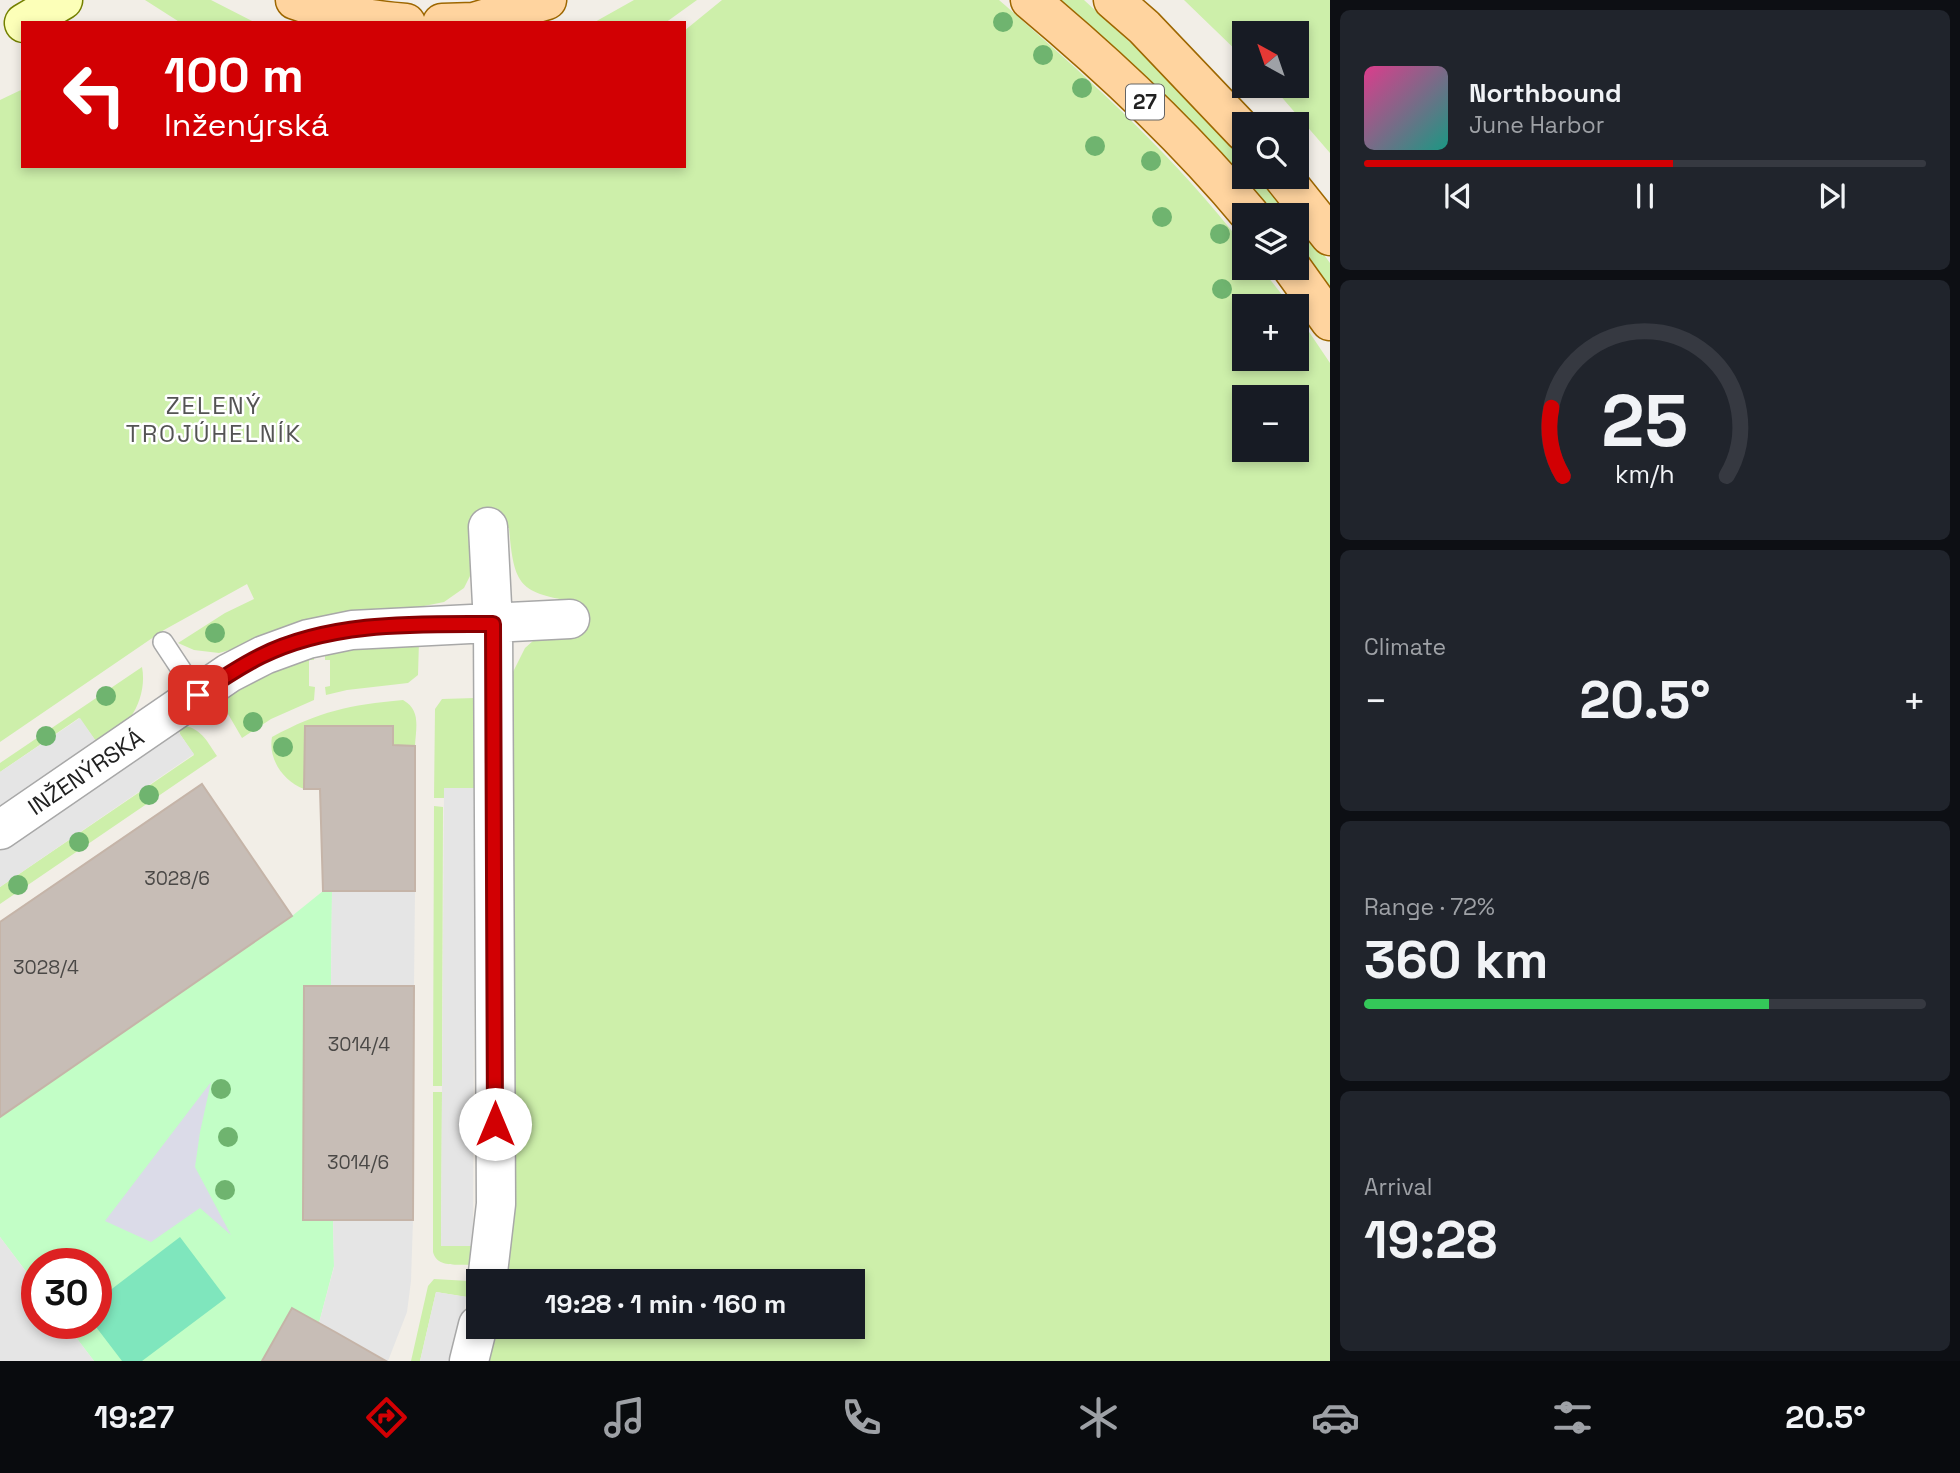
<!DOCTYPE html>
<html lang="en">
<head>
<meta charset="utf-8">
<style>
  :root { --surface:#171b24; --page:#20242c; --text:#f1f3f6; --muted:#9ea1a6; --line:#363941; --accent:#d20003 }
  body { margin:0; font-family:"Space Grotesk",sans-serif; background:var(--page); color:var(--text); height:100vh; display:flex; flex-direction:column; font-size:26px; white-space:nowrap }
  * { box-sizing:border-box; margin:0 }
  p { font-size:23px; color:var(--muted) }
  .icon { flex:none; width:38px; height:38px; fill:none; stroke:currentColor; stroke-width:2; stroke-linecap:round; stroke-linejoin:round }
  .map { position:relative; flex:1; overflow:hidden }
  .side { display:flex; flex-direction:column; gap:10px; padding:10px; background:#0d0f14; width:630px }
  .side>* { flex:none }
  .top-card { position:absolute; left:21px; top:21px; width:665px; height:147px; border-radius:0px; box-shadow:0 4px 10px #0003; background:#d20003; color:#fff; overflow:hidden }
  .needle { width:46px; rotate:320deg }
  .fabs { position:absolute; left:1232px; top:21px; display:grid; gap:14px }
  .fabs a { display:grid; place-items:center; width:77px; height:77px; border-radius:0px; background:var(--surface); box-shadow:0 4px 10px #0003; font-size:35px }
  .speed { position:absolute; left:21px; top:1248px; display:flex; gap:14px; font-size:35px; font-weight:700; text-align:center }
  .speed>* { display:grid; place-content:center; width:91px; height:91px; border-radius:50%; background:var(--surface); box-shadow:0 4px 10px #0003; line-height:1 }
  .speed .limit { border:10px solid #d22; background:#fff; color:#111 }
  .pin { position:absolute; display:grid; place-items:center; width:60px; height:60px; color:#fff; margin:-30px; border-radius:14px; box-shadow:0 4px 10px #0006 }
  .me { position:absolute; width:77px; margin:-38px; rotate:0deg; stroke-linejoin:round; filter:drop-shadow(0 0 5px #0008) }
  .turn { display:flex; align-items:center; gap:24px; height:147px; padding:0 28px; font-size:32px }
  .turn .icon { width:91px; height:91px; stroke-width:2.5 }
  .turn b { display:block; font-size:49px; line-height:60px }
  .big { font-size:52px; font-weight:800; line-height:1.1 }
  .side .tile { flex:1; display:flex; flex-direction:column; justify-content:center; gap:10px; min-width:0; padding:0 24px; border-radius:10px; background:var(--page) }
  .side .dial { align-items:center; gap:0 }
  .dial svg { height:182px; overflow:visible; fill:none; stroke:var(--line); stroke-width:7; stroke-linecap:round; text-anchor:middle }
  .dial text { fill:var(--text); stroke:none }
  .song { display:flex; align-items:center; gap:21px }
  .cover { width:84px; height:84px; border-radius:10px; background:linear-gradient(135deg,hsl(330 70% 55%),hsl(170 70% 35%)) }
  .played { height:7px; border-radius:4px; background:linear-gradient(90deg,var(--accent) 55%,var(--line) 55%) }
  .keys { display:flex; justify-content:space-around; direction:ltr }
  .heat { display:flex; justify-content:space-between; align-items:center; font-size:38px; direction:ltr }
  .charge { height:10px; border-radius:5px; background:linear-gradient(90deg,#34c759 72%,var(--line) 0) }
  .trip { position:absolute; left:466px; top:1269px; width:399px; height:70px; border-radius:0px; background:var(--surface); box-shadow:0 4px 10px #0003; font-weight:800; line-height:70px; text-align:center }
  .tab-bar { display:flex; height:112px; justify-content:space-around; align-items:center; background:#090b0e; color:var(--muted) }
  .tab-bar .icon { width:49px; height:49px }
  .tab-bar .active { color:var(--accent) }
  .tab-bar b { font-size:32px; color:var(--text) }
  main { display:flex; flex:1; min-height:0 }
  .map>svg:first-child { display:block }
  .grass { fill:#cdefaa; fill-rule:evenodd }
  .park { fill:#c2fec6 }
  .pitch { fill:#7fe6bd }
  .parking { fill:#e5e5e5 }
  .plaza { fill:#dbdbe8 }
  .building { fill:#c7bdb6; stroke:#c5b4a8; stroke-width:2 }
  .lines { fill:none; stroke-linecap:round; stroke-linejoin:round }
  .service-casing { stroke:#a8a8a8; stroke-width:22 }
  .minor-casing { stroke:#a8a8a8; stroke-width:41 }
  .secondary-casing { stroke:#748000; stroke-width:41 }
  .primary-casing { stroke:#9e6700; stroke-width:41 }
  .service { stroke:#fff; stroke-width:19 }
  .minor { stroke:#fff; stroke-width:38 }
  .secondary { stroke:#fcffb8; stroke-width:38 }
  .primary { stroke:#ffd49f; stroke-width:38 }
  .tree { fill:#6fb46f }
  .route-casing { stroke:#880002; stroke-width:18 }
  .route { stroke:#d20003; stroke-width:12 }
  .labels { text-anchor:middle; stroke-width:5; stroke-linejoin:round; paint-order:stroke }
  .number-label { font-size:19px; fill:#4a4846 }
  .shield { fill:#fff; stroke:#646464; stroke-width:2 }
  .shield-label { font-size:21px; font-weight:bold; fill:#212121 }
  .street-label { font-size:23px; fill:#212121; stroke:#fff }
  .neighbourhood-label { font-size:24px; letter-spacing:2px; fill:#545454; stroke:#fff }
</style>
</head>
<body>
<main>
<div class="map">
<svg width="1330" height="1361" viewBox="0 0 1330 1361">
  <rect width="100%" height="100%" fill="#f2eee7"/>
  <path class="grass" d="M 145,0 L 211,0 L 256,23 L 181,23 Z
    M 634,0 L 697,0 L 665,23 L 593,23 Z
    M 722,0 L 999,0 C 1086,76 1173,154 1244,246 L 1244,268 L 1261,268 L 1291,306 L 1244,306 L 1244,359 L 1297,359 L 1297,314 L 1330,363 L 1330,1361 L 487,1361 L 494,1327 L 852,1326 L 852,1281 L 502,1281 L 508,682 L 525,648 L 577,602 C 519,593 514,586 509,528 L 476,527 L 472,572 L 464,588 L 444,602 L 419,607 L 372,611 L 219,653 L 194,650 L 178,643 L 225,613 L 254,599 L 247,584 L 164,630 L 0,742 L 0,100 L 23,89 L 23,166 L 684,166 L 684,31 ZM 1244,397 L 1297,397 L 1297,450 L 1244,450 Z
    M 1053,0 L 1084,0 L 1158,68 L 1244,155 L 1244,177 L 1264,177 L 1295,215 L 1267,215 L 1215,153 L 1129,61 Z
    M 1184,0 L 1330,0 L 1330,153 L 1272,86 L 1297,86 L 1297,33 L 1244,33 L 1244,58 Z
    M 1297,218 L 1330,263 L 1330,292 L 1297,251 Z
    M 419,641 L 418,675 L 408,683 L 347,690 L 326,695 L 325,687 L 330,686 L 330,660 L 325,660 L 325,651 Z
    M 314,653 L 314,660 L 309,660 L 309,686 L 315,687 L 314,700 L 271,719 L 242,738 L 224,707 L 231,691 Z
    M 142,667 C 148,697 128,736 95,740 L 79,718 L 0,772 L 0,763 Z
    M 475,698 L 475,788 L 444,788 L 444,798 L 434,798 L 435,709 L 442,699 Z
    M 403,700 C 421,710 416,727 415,746 L 393,745 L 393,726 L 305,726 L 304,789 C 283,781 268,759 272,737 C 320,711 349,705 403,700 Z
    M 185,726 C 202,729 208,743 217,756 L 0,904 L 0,887 L 194,755 L 180,734 L 179,730 Z
    M 434,806 L 443,807 L 442,1086 L 433,1086 Z
    M 433,1092 L 442,1092 L 441,1246 L 473,1246 L 471,1265 C 457,1264 437,1268 433,1252 Z
    M 434,1279 L 469,1281 L 467,1297 L 436,1292 L 420,1361 L 411,1361 L 428,1286 Z"/>
  <path class="park" d="M 323,891 L 332,891 L 331,986 L 304,986 L 303,1220 L 333,1220 L 334,1266 L 319,1323 L 292,1308 L 262,1361 L 94,1361 L 65,1323 L 96,1323 L 96,1264 L 37,1264 L 37,1286 L 0,1237 L 0,1117 L 292,916 Z"/>
  <path class="pitch" d="M 180,1237 L 226,1298 L 142,1361 L 122,1361 L 93,1323 L 96,1323 L 96,1301 Z"/>
  <path class="parking" d="M 80,718 L 98,744 L 0,812 L 0,772 Z
    M 177,730 L 194,754 L 0,887 L 0,851 Z
    M 444,788 L 475,788 L 473,1246 L 441,1246 Z
    M 332,891 L 415,891 L 414,986 L 331,986 Z
    M 333,1220 L 413,1220 L 411,1281 L 407,1312 L 388,1361 L 319,1323 L 334,1267 Z
    M 0,1237 L 37,1286 L 37,1323 L 65,1323 L 94,1361 L 0,1361 Z
    M 436,1292 L 467,1297 L 458,1341 L 452,1361 L 420,1361 Z"/>
  <path class="plaza" d="M 211,1082 L 200,1132 L 195,1167 L 231,1235 L 200,1208 L 151,1242 L 105,1221 Z"/>
  <path class="building" d="M 305,726 L 393,726 L 393,745 L 415,746 L 415,891 L 323,891 L 320,789 L 304,789 Z
    M 202,784 L 292,916 L 0,1117 L 0,922 Z
    M 304,986 L 414,986 L 413,1220 L 303,1220 Z
    M 292,1308 L 337,1333 L 386,1361 L 262,1361 Z"/>
  <g class="lines">
    <defs>
      <path id="service" d="M 163,642 L 198,695"/>
      <path id="minor" d="M 0,830 L 229,673 L 264,655 L 308,639 L 352,630 L 570,619
        M 487,1281 L 496,1204 L 493,624 L 488,527
        M 469,1361 L 478,1325"/>
      <path id="secondary" d="M 24,23 L 63,0"/>
      <path id="primary" d="M 295,0 C 331,13 367,20 406,23
        M 1030,0 C 1109,66 1184,136 1250,215
        M 1113,0 L 1144,27 L 1244,132
        M 442,23 L 474,22 L 547,0
        M 1283,177 L 1330,236
        M 1292,268 L 1330,321"/>
    </defs>
    <use href="#service" class="service-casing"/>
    <use href="#minor" class="minor-casing"/>
    <use href="#secondary" class="secondary-casing"/>
    <use href="#primary" class="primary-casing"/>
    <use href="#service" class="service"/>
    <use href="#minor" class="minor"/>
    <use href="#secondary" class="secondary"/>
    <use href="#primary" class="primary"/>
  </g>
  <g class="tree">
    <circle cx="1003" cy="22" r="10"/>
    <circle cx="1043" cy="55" r="10"/>
    <circle cx="1082" cy="88" r="10"/>
    <circle cx="1095" cy="146" r="10"/>
    <circle cx="1151" cy="161" r="10"/>
    <circle cx="1162" cy="217" r="10"/>
    <circle cx="1220" cy="234" r="10"/>
    <circle cx="1222" cy="289" r="10"/>
    <circle cx="215" cy="633" r="10"/>
    <circle cx="106" cy="696" r="10"/>
    <circle cx="253" cy="722" r="10"/>
    <circle cx="46" cy="736" r="10"/>
    <circle cx="283" cy="747" r="10"/>
    <circle cx="149" cy="795" r="10"/>
    <circle cx="79" cy="842" r="10"/>
    <circle cx="18" cy="885" r="10"/>
    <circle cx="221" cy="1089" r="10"/>
    <circle cx="228" cy="1137" r="10"/>
    <circle cx="225" cy="1190" r="10"/>
  </g>
  <g class="lines">
    <defs>
      <path id="route" d="M 198,695 C 218,681 239,667 261,656 C 331,621 417,624 493,624 L 495,1124"/>
    </defs>
    <use href="#route" class="route-casing"/>
    <use href="#route" class="route"/>
  </g>
  <g class="labels">
    <g class="number-label">
      <text x="177" y="885">3028/6</text>
      <text x="46" y="974">3028/4</text>
      <text x="359" y="1051">3014/4</text>
      <text x="358" y="1169">3014/6</text>
    </g>
    <rect class="shield" x="1126" y="84.5" width="38" height="35" rx="5"/>
    <g class="shield-label">
      <text x="1145" y="109">27</text>
    </g>
    <g class="street-label">
      <text transform="translate(86 772) rotate(-34)" y="8">INŽENÝRSKÁ</text>
    </g>
    <g class="neighbourhood-label">
      <text x="214" y="414">ZELENÝ<tspan x="214" dy="28">TROJÚHELNÍK</tspan></text>
    </g>
  </g>
</svg>
<div class="fabs">
<a><svg class="needle" viewBox="-14 -14 28 28"><path d="M0-13l5 13h-10z" fill="#e53935"/><path d="M0 13l5-13h-10z" fill="#9ea1a6"/></svg></a>
<a><svg class="icon" aria-label="search" viewBox="0 0 24 24"><circle cx="10" cy="10" r="6"/><path d="M15 15l6 6"/></svg></a>
<a><svg class="icon" aria-label="layers" viewBox="0 0 24 24"><path d="M12 4l9 5-9 5-9-5zM3 14l9 5 9-5"/></svg></a>
<a>+</a>
<a>−</a>
</div>
<div class="speed"><div class="limit">30</div></div>
<div class="pin" style="left:198px;top:695px;background:#d93025"><svg class="icon" aria-label="arrive" viewBox="0 0 24 24"><path d="M6 21V4h12l-3 4 3 4H6"/></svg></div>
<svg class="me" style="left:495px;top:1124px" viewBox="-20 -20 40 40"><circle r="19" fill="#fff"/><path d="M0-13L10 11 0 6-10 11z" fill="#d20003"/></svg>
<div class="trip">19:28 · 1 min · 160 m</div>
<div class="top-card">
<div class="turn"><svg class="icon" aria-label="left" viewBox="0 0 24 24"><path d="M17 20v-9H6M10 6l-5 5 5 5"/></svg><div><b>100 m</b>Inženýrská</div></div>
</div>
</div>
<section class="side">
<div class="tile">
<div class="song"><i class="cover"></i><div><b>Northbound</b><p>June Harbor</p></div></div>
<div class="played"></div>
<div class="keys"><svg class="icon" aria-label="previous" viewBox="0 0 24 24"><path d="M18 5L8 12l10 7zM5 5v14"/></svg><svg class="icon" aria-label="pause" viewBox="0 0 24 24"><path d="M8 5v14M16 5v14"/></svg><svg class="icon" aria-label="next" viewBox="0 0 24 24"><path d="M6 5l10 7-10 7zM19 5v14"/></svg></div>
</div>
<div class="tile dial"><svg viewBox="0 0 100 80">
<path d="M14 69A42 42 0 1 1 86 69"/>
<path d="M14 69A42 42 0 0 1 9 39" stroke="#d20003"/>
<text x="50" y="56" font-size="32" font-weight="700">25</text>
<text x="50" y="72" font-size="11">km/h</text>
</svg></div>
<div class="tile"><p>Climate</p>
<div class="heat"><a>−</a><b class="big">20.5°</b><a>+</a></div>
</div>
<div class="tile"><p>Range · 72%</p><b class="big">360 km</b><div class="charge"></div></div>
<div class="tile"><p>Arrival</p><b class="big">19:28</b></div>
</section>
</main>
<nav class="tab-bar">
<b>19:27</b>
<svg class="icon active" aria-label="directions" viewBox="0 0 24 24"><path d="M12 3l9 9-9 9-9-9zM9 14v-3h6M13 9l2 2-2 2"/></svg>
<svg class="icon" aria-label="music" viewBox="0 0 24 24"><path d="M9 18V5l10-2v13"/><circle cx="6" cy="18" r="3"/><circle cx="16" cy="16" r="3"/></svg>
<svg class="icon" aria-label="phone" viewBox="0 0 24 24"><path d="M5 4h4l2 5-3 2q2 4 5 5l2-3 5 2v4C11 20 4 13 5 4z"/></svg>
<svg class="icon" aria-label="climate" viewBox="0 0 24 24"><path d="M12 3v18M4 7l16 10M4 17L20 7"/></svg>
<svg class="icon" aria-label="car" viewBox="0 0 24 24"><path d="M5 17H2v-5l4-1 3-4h7l3 4 3 1v5h-3M9 17h6M6 11h13"/><circle cx="7" cy="17" r="2"/><circle cx="17" cy="17" r="2"/></svg>
<svg class="icon" aria-label="filters" viewBox="0 0 24 24"><path d="M4 7h16M4 17h16"/><circle cx="9" cy="7" r="2"/><circle cx="15" cy="17" r="2"/></svg>
<b>20.5°</b>
</nav>
</body>
</html>
